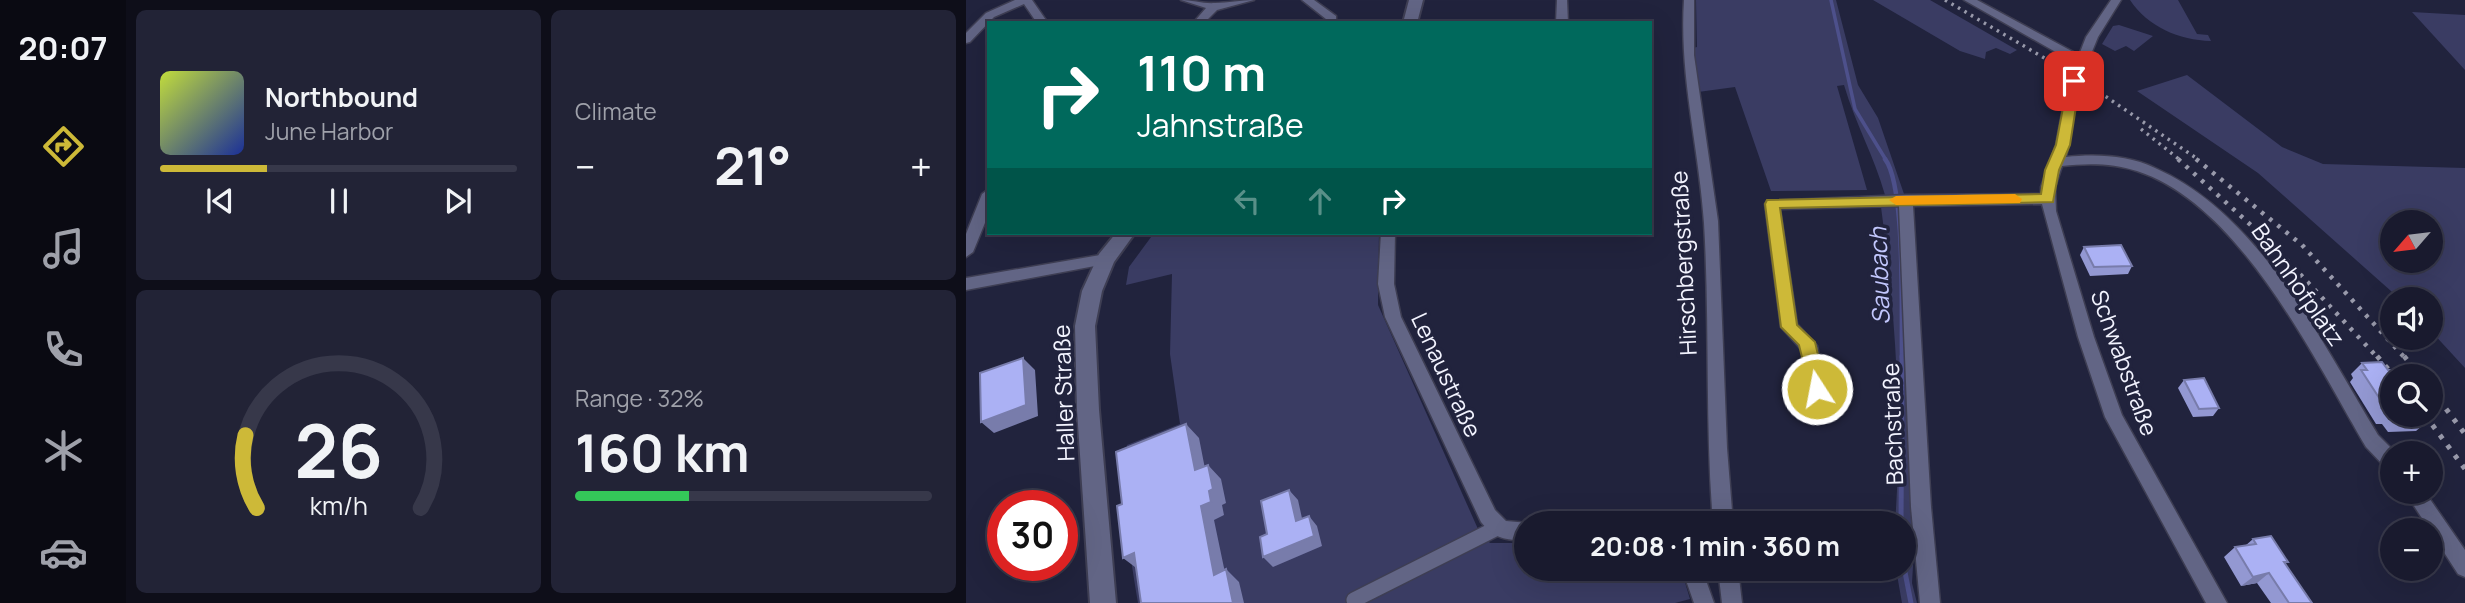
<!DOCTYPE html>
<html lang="en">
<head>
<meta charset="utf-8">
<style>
  :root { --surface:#191a2e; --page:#222336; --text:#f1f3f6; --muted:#9fa1aa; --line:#37384a; --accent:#cdb938 }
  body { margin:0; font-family:Manrope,sans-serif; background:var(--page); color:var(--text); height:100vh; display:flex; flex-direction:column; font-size:26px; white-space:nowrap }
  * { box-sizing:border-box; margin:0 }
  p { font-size:23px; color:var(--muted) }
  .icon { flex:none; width:38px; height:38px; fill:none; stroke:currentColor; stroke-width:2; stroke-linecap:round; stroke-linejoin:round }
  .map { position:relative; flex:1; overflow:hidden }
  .sheet { display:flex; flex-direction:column; gap:10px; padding:10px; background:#0e0e19; width:840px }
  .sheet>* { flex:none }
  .top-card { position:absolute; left:21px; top:21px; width:665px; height:214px; border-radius:0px; box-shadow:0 7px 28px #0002,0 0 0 2px var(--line); background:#00695c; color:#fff; overflow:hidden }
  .needle { width:46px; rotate:242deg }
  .tools { position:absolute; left:1414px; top:210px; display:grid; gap:14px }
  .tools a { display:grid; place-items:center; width:63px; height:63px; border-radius:50%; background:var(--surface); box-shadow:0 7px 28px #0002,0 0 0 2px var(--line); font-size:35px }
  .speed { position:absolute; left:21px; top:490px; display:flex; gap:14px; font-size:35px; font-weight:700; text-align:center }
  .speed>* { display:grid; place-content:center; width:91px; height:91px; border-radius:50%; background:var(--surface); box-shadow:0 7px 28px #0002,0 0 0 2px var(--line); line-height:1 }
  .speed .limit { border:10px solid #d22; background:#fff; color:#111 }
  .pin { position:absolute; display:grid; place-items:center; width:60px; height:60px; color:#fff; margin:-30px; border-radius:14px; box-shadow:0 4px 10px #0006 }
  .me { position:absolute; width:77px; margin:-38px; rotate:349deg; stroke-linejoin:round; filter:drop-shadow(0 0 5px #0008) }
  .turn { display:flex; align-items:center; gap:24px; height:147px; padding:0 35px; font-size:32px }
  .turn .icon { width:91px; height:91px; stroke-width:2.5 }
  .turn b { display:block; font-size:49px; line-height:60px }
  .lanes { display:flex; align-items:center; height:66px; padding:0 35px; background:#0003; justify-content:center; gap:35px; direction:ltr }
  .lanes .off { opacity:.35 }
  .big { font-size:52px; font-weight:700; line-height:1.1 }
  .sheet .tile { flex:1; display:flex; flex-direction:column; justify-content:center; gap:10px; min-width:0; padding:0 24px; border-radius:10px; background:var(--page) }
  .sheet .dial { align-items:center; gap:0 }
  .dial svg { height:182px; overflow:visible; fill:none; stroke:var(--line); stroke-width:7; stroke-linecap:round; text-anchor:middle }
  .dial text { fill:var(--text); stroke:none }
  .song { display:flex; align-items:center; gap:21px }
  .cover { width:84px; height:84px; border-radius:10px; background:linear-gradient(135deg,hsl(70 70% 55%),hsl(230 70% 35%)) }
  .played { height:7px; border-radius:4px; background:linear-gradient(90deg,var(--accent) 30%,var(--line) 30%) }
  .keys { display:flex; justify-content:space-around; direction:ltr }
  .heat { display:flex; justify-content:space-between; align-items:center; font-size:38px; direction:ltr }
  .charge { height:10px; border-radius:5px; background:linear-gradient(90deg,#34c759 32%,var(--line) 0) }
  .sheet .tiles { flex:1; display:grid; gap:10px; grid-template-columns:repeat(2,1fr) }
  .trip { position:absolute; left:548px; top:511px; width:402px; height:70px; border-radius:35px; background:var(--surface); box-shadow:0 7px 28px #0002,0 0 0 2px var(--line); font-weight:700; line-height:70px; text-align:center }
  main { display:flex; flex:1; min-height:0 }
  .dock { display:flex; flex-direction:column; width:126px; justify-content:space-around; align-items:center; background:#0a0a12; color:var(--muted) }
  .dock .icon { width:49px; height:49px }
  .dock .on { color:var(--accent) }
  .dock b { font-size:32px; color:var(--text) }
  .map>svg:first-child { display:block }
  .green { fill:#3a3c63; fill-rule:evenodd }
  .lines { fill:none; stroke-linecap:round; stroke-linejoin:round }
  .stream-far2 { stroke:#4d508b; stroke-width:3.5 }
  .stream-far1 { stroke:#4d508b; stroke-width:4.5 }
  .stream { stroke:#4d508b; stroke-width:5 }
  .pedestrian-casing { stroke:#3e3e53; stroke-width:18 }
  .minor-casing { stroke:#3e3e53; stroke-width:3 }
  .tertiary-casing { stroke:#3e3e53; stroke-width:4 }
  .pedestrian { stroke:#626585; stroke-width:15 }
  .minor { fill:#626585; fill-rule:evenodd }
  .tertiary { fill:#626585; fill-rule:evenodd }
  .rail-far2 { stroke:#999aab; stroke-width:3.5; stroke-dasharray:2.5 5; stroke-linecap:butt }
  .rail-far1 { stroke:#999aab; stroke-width:4.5; stroke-dasharray:3.5 7; stroke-linecap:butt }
  .rail { stroke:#999aab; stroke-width:5; stroke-dasharray:4.5 8; stroke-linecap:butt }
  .wall { fill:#9398d2 }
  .shaded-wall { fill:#787cab }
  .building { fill:#abb1f4; stroke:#787cab; stroke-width:2 }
  .route { fill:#cdb938; stroke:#857824; stroke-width:2 }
  .slow { fill:#f59e0b }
  .labels { text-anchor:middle; stroke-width:7; stroke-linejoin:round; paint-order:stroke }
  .street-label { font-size:23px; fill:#f3f4ff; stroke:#21233d }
  .water-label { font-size:24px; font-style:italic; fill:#c2c7fd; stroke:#21233d }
</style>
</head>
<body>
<main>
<nav class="dock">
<b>20:07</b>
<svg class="icon on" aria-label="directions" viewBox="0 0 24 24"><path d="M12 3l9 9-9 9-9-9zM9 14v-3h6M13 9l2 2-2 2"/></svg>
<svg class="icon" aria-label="music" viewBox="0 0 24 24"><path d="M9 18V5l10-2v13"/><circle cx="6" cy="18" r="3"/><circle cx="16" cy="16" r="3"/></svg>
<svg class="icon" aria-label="phone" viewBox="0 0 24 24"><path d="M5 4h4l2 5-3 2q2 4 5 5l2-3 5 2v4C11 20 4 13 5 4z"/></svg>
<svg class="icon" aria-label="climate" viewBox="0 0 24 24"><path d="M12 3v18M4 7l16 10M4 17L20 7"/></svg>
<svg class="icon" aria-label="car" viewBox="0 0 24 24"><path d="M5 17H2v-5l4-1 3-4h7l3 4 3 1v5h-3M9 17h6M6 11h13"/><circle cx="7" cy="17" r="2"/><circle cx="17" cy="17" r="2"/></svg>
</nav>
<section class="sheet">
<div class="tiles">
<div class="tile">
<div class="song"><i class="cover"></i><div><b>Northbound</b><p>June Harbor</p></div></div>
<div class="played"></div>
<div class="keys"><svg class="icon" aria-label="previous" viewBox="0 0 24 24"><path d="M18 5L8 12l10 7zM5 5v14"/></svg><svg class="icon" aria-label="pause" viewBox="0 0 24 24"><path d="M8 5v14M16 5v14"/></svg><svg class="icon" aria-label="next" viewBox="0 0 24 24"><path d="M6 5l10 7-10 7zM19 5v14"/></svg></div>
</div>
<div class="tile"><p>Climate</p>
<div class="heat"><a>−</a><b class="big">21°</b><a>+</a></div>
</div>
<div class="tile dial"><svg viewBox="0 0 100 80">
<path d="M14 69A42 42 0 1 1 86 69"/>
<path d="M14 69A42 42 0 0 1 9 37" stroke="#cdb938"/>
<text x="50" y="56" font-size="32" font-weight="700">26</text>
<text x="50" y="72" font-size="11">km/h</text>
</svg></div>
<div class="tile"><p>Range · 32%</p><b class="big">160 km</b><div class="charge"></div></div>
</div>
</section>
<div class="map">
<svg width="1499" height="603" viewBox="0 0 1499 603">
  <rect width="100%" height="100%" fill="#21233d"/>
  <path class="green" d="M 730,0 L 870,0 L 892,85 L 912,118 L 938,194 L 919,195 C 908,156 889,123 878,85 L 871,86 L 901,190 L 805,191 L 769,87 L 732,92 L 727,48 L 731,47 Z
    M 907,0 L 964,0 L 1051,50 L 1044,54 L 1030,48 L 1020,52 L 1019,59 L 994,51 Z
    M 1164,0 L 1212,0 L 1231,34 L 1242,35 L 1245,41 C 1213,40 1182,27 1164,0 Z
    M 1446,12 L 1499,15 L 1499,70 Z
    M 1153,25 L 1187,36 L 1168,51 L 1160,46 L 1149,51 L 1136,44 L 1147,26 Z
    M 1221,75 L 1316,147 L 1357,164 L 1499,168 L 1499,368 L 1465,331 L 1465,299 L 1434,299 L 1292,173 L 1171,91 ZM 1426,222 L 1465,222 L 1465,261 L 1426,261 Z
    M 915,207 L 934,207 L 949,532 L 946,583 L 951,603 L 936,603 L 930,569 L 938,569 L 938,523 L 929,523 C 937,418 929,311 915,207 Z
    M 188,233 L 413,233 L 412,305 L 512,529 L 524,543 L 560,543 L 560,569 L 715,569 L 724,599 L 709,603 L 172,603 C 163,549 155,500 161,445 L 214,424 L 204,354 L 206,274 L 160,285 L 163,267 Z"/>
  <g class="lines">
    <path class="stream-far2" d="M 865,0 L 889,109 L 920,160"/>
    <path class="stream-far1" d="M 919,159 C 940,186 935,318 936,358"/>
    <path class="stream" d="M 935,523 L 936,356
      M 938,567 L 945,603"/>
    <defs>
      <path id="pedestrian" d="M 388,600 L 531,528"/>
      <path id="minor" d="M 49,0 L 66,0 L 82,23 L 71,23 L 58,4 L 28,17 L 4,42 L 0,43 L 0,33 L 20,13 Z
        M 215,0 C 226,0 238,4 249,3 C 262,3 275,0 288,0 L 251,10 L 238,23 L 227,23 L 240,8 Z
        M 336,0 L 348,0 L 370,16 L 370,23 L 359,23 L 360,19 Z
        M 591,0 L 601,0 L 602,23 L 590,23 Z
        M 718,0 L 728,0 L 728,55 L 752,221 L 761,448 L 767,523 L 747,523 C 739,423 744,323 738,223 C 733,148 713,76 718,0 Z
        M 998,0 L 1011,0 L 1113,55 L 1120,37 L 1145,0 L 1155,0 L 1132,37 L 1114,81 L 1100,157 C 1129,154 1162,155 1189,168 C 1294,214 1356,343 1412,435 L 1430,453 L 1426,453 L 1426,470 L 1420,468 L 1400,447 C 1348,359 1274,204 1171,171 C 1147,163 1121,163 1096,166 L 1089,187 L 1090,211 L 1128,337 L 1156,415 L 1261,603 L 1240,603 L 1139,417 L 1112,337 L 1076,204 L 947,206 L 965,507 L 974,603 L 954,603 L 945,507 L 933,206 L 814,209 L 831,324 L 851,346 L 860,389 L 857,394 L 851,396 L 845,394 L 835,349 L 815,327 L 799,204 L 801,201 L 940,195 L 1075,194 L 1075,187 L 1090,145 L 1102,81 L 1109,63 Z
        M 23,189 L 23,213 L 7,252 L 0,257 L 0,234 L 16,194 Z
        M 415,233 L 429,233 L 428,284 L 435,317 L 529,510 L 540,521 L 564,523 L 560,523 L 560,540 C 541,541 527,538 515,522 L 419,317 L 412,284 Z
        M 140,254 L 145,255 L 148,259 L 145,263 L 0,290 L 0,278 Z
        M 1439,492 L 1459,492 L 1499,550 L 1499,577 L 1492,574 Z
        M 716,569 L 736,569 L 748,603 L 728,603 Z
        M 752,569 L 772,569 L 776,603 L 756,603 Z"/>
      <path id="tertiary" d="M 443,0 L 457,0 L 451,23 L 437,23 Z
        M 150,233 L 169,233 L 148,262 L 136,291 L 129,326 L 133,410 L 150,603 L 124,603 L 111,410 L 109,326 L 116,291 L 133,254 Z"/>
    </defs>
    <use href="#pedestrian" class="pedestrian-casing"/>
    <use href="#minor" class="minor-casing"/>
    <use href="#tertiary" class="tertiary-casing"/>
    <use href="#pedestrian" class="pedestrian"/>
    <use href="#minor" class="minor"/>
    <use href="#tertiary" class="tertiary"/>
    <path class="rail-far2" d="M 979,0 L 1111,77 L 1233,160
      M 1175,129 L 1214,160"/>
    <path class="rail-far1" d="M 1212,159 L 1308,246 L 1412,358
      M 1230,159 L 1336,245 L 1439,358"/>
    <path class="rail" d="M 1411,356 L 1428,376
      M 1438,356 L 1454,376
      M 1465,389 L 1499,434
      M 1459,415 L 1499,469"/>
  </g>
  <path class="wall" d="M 1118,247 L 1166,266 L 1162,274 L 1124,276 L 1114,255 Z
    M 1396,363 L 1426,376 L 1426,415 L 1460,415 L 1463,420 L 1450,431 L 1422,432 L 1416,424 L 1410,424 L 1384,382 L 1387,378 L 1385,374 Z
    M 1218,380 L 1253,408 L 1247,416 L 1227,417 L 1212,388 Z
    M 1287,539 L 1322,562 L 1319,564 L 1346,603 L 1305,603 L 1291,583 L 1275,586 L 1258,557 L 1269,547 L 1279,546 Z"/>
  <path class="shaded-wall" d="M 57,358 L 69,370 L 72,416 L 28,433 L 15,422 Z
    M 220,424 L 233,438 L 242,484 L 229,470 Z
    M 242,465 L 255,479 L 260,503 L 256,505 L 258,515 L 248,520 L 262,587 L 248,575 L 235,506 L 243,491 Z
    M 323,490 L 332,500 L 339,532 L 330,521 Z
    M 343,516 L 351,526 L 356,546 L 307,567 L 297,557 Z
    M 168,553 L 173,570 L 157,558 Z
    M 260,569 L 273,582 L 278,603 L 267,603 Z
    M 1303,573 L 1291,583 L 1275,586 L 1287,577 Z"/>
  <path class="building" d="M 1155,245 L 1166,266 L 1128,267 L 1118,247 Z
    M 57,358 L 60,405 L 15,422 L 14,373 Z
    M 1416,362 L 1422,370 L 1427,370 L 1432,376 L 1426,376 L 1426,413 L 1423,413 L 1395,370 L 1401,370 L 1396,363 Z
    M 1238,378 L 1253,408 L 1233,409 L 1218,380 Z
    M 1430,415 L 1460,415 L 1463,420 L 1435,421 Z
    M 220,424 L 229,470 L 242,465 L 247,489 L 243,491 L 245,502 L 235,506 L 248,575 L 260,569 L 267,603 L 175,603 L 168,553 L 157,558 L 151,506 L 156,504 L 150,452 Z
    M 323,490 L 330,521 L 343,516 L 348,536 L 297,557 L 294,537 L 301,534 L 295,501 Z
    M 1305,536 L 1322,562 L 1318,562 L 1346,603 L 1323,603 L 1303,573 L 1287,577 L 1269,547 L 1290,544 L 1287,539 Z"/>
  <path class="route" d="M 1108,77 L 1114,81 L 1104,145 L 1093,170 L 1087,202 L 814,208 L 831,325 L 849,342 L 860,389 L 851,396 L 845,394 L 833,345 L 815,327 L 799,204 L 801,200 L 1075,194 L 1079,170 L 1090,145 L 1102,81 Z"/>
  <path class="slow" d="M 1049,194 L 1056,199 L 1054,203 L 930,205 L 923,200 L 930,196 Z"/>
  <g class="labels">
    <g class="street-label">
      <text transform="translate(718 263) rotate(-93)" y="8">Hirschbergstraße</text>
      <text transform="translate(1332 285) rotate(55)" y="8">Bahnhofplatz</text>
      <text transform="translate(1158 363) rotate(70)" y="8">Schwabstraße</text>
      <text transform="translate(480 375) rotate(65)" y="8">Lenaustraße</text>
      <text transform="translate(98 393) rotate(-92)" y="8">Haller Straße</text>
      <text transform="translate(927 424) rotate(-92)" y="8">Bachstraße</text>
    </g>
    <g class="water-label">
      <text transform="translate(914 276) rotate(-92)" y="8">Saubach</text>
    </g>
  </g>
</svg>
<div class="tools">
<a><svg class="needle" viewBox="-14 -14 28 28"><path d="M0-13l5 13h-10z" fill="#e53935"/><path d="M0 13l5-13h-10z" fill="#9fa1aa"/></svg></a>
<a><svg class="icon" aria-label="sound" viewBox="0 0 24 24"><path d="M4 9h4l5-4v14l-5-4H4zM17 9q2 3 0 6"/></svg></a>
<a><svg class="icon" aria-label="search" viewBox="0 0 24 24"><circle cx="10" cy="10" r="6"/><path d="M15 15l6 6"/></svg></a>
<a>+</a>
<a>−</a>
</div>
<div class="speed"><div class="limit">30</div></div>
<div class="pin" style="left:1108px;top:81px;background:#d93025"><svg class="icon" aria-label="arrive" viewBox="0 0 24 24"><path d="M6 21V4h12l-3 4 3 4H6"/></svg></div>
<svg class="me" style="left:851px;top:389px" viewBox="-20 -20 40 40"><circle r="17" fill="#cdb938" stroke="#fff" stroke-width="3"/><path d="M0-11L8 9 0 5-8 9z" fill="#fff"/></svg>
<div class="trip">20:08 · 1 min · 360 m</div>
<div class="top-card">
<div class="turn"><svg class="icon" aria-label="right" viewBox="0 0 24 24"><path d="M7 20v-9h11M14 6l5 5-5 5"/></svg><div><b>110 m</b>Jahnstraße</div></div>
<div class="lanes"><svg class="icon off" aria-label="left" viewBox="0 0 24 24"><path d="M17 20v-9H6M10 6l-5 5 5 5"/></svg><svg class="icon off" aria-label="ahead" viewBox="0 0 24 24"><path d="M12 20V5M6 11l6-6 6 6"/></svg><svg class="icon" aria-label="right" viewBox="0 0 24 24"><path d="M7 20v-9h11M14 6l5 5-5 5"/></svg></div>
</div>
</div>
</main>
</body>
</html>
